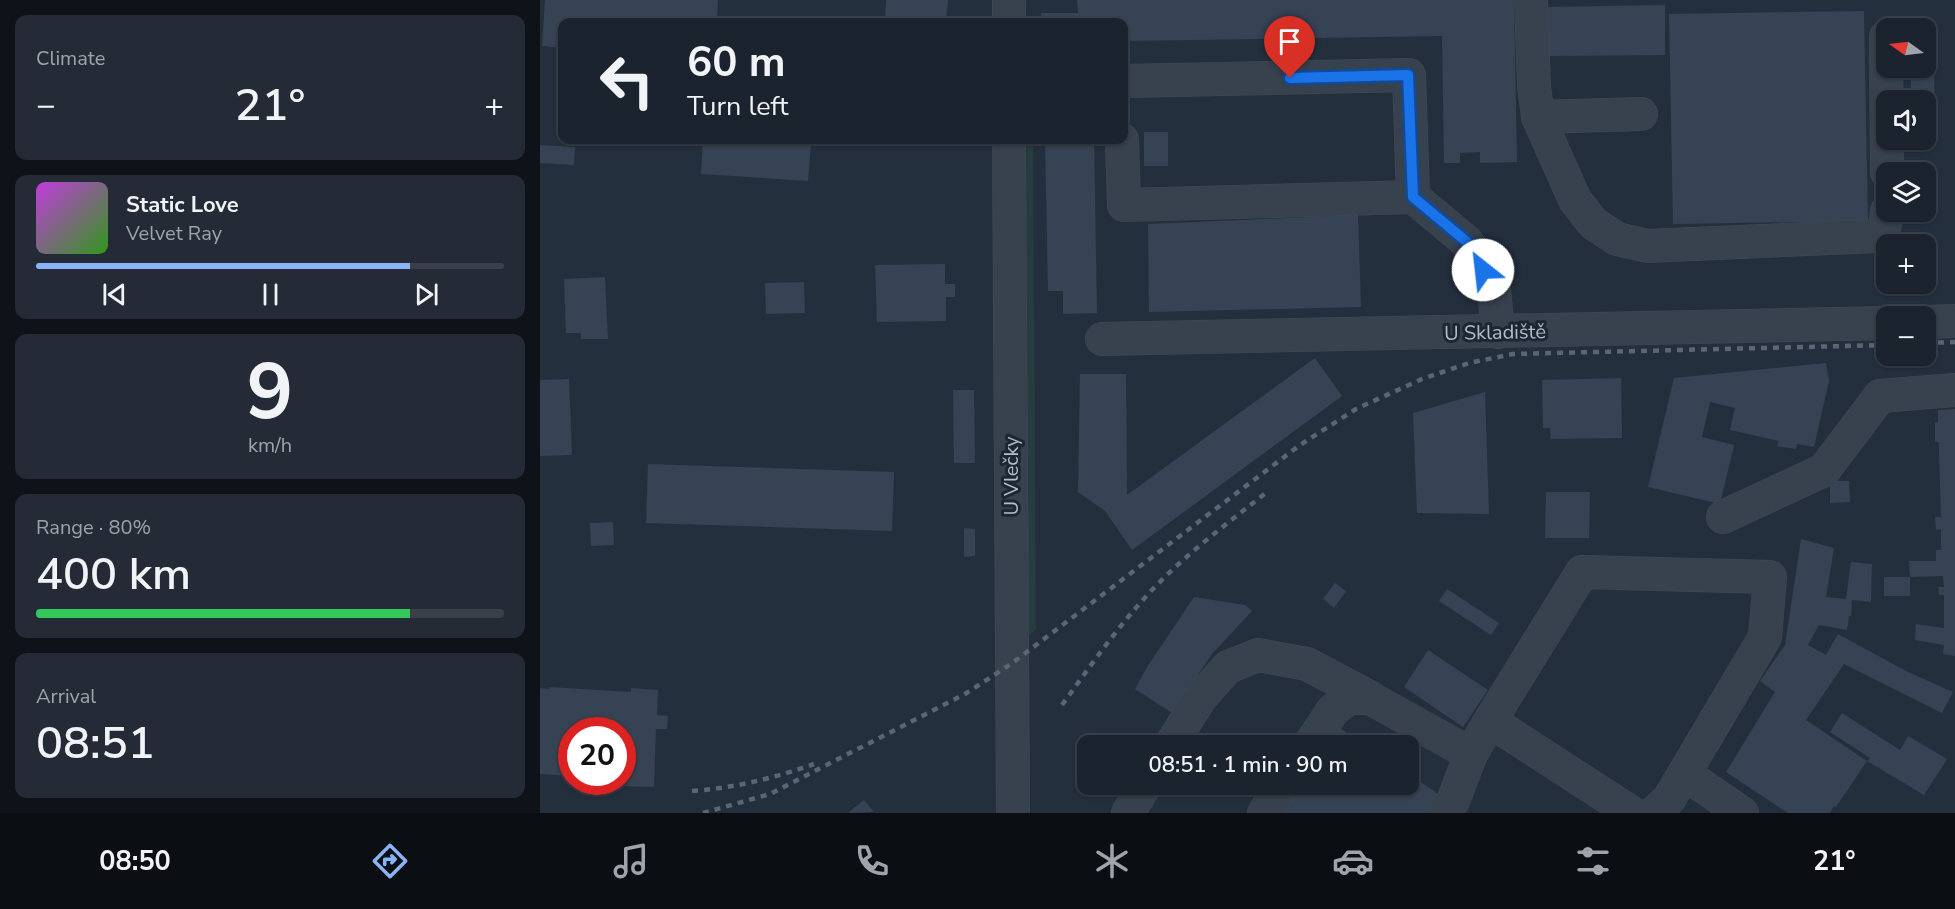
<!DOCTYPE html>
<html lang="en">
<head>
<meta charset="utf-8">
<style>
  :root { --surface:#1b232e; --page:#242b36; --text:#f1f3f6; --muted:#a0a4aa; --line:#39404a; --accent:#8ab4f8 }
  body { margin:0; font-family:"Nunito Sans",sans-serif; background:var(--page); color:var(--text); height:100vh; display:flex; flex-direction:column; font-size:22px; white-space:nowrap }
  * { box-sizing:border-box; margin:0 }
  p { font-size:20px; color:var(--muted) }
  .icon { flex:none; width:33px; height:33px; fill:none; stroke:currentColor; stroke-width:2; stroke-linecap:round; stroke-linejoin:round }
  .map { position:relative; flex:1; overflow:hidden }
  .sheet { display:flex; flex-direction:column; gap:15px; padding:15px; background:#0f1319; width:540px }
  .sheet>* { flex:none }
  .top-card { position:absolute; left:18px; top:18px; width:570px; height:126px; border-radius:12px; box-shadow:0 2px 4px #0004,0 0 0 2px var(--line); background:#1b232e; color:var(--text); overflow:hidden }
  .needle { width:39px; rotate:284deg }
  .tools { position:absolute; left:1336px; top:18px; display:grid; gap:12px }
  .tools a { display:grid; place-items:center; width:60px; height:60px; border-radius:12px; background:var(--surface); box-shadow:0 2px 4px #0004,0 0 0 2px var(--line); font-size:30px }
  .speed { position:absolute; left:18px; top:717px; display:flex; gap:12px; font-size:30px; font-weight:700; text-align:center }
  .speed>* { display:grid; place-content:center; width:78px; height:78px; border-radius:50%; background:var(--surface); box-shadow:0 2px 4px #0004,0 0 0 2px var(--line); line-height:1 }
  .speed .limit { border:9px solid #d22; background:#fff; color:#111 }
  .pin { position:absolute; display:grid; place-items:center; width:51px; height:51px; color:#fff; margin:-62px -26px; border-radius:50% 50% 50% 0; rotate:-45deg; box-shadow:0 0 6px #0007 }
  .pin .icon { rotate:45deg }
  .me { position:absolute; width:66px; margin:-33px; rotate:331deg; stroke-linejoin:round; filter:drop-shadow(0 0 4px #0008) }
  .turn { display:flex; align-items:center; gap:21px; height:126px; padding:0 30px; font-size:27px }
  .turn .icon { width:78px; height:78px; stroke-width:2.5 }
  .turn b { display:block; font-size:42px; line-height:51px }
  .big { font-size:45px; font-weight:600; line-height:1.1 }
  .sheet .widget { flex:1; display:flex; flex-direction:column; justify-content:center; gap:9px; min-width:0; padding:0 21px; border-radius:12px; background:var(--page) }
  .sheet .dial { align-items:center; gap:0 }
  .dial b { font-size:78px; line-height:1 }
  .song { display:flex; align-items:center; gap:18px }
  .cover { width:72px; height:72px; border-radius:9px; background:linear-gradient(135deg,hsl(290 70% 55%),hsl(110 70% 35%)) }
  .played { height:6px; border-radius:3px; background:linear-gradient(90deg,var(--accent) 80%,var(--line) 80%) }
  .keys { display:flex; justify-content:space-around; direction:ltr }
  .heat { display:flex; justify-content:space-between; align-items:center; font-size:33px; direction:ltr }
  .charge { height:9px; border-radius:4px; background:linear-gradient(90deg,#34c759 80%,var(--line) 0) }
  .trip { position:absolute; left:537px; top:735px; width:342px; height:60px; border-radius:12px; background:var(--surface); box-shadow:0 2px 4px #0004,0 0 0 2px var(--line); font-weight:600; line-height:60px; text-align:center }
  .menu { display:flex; height:96px; justify-content:space-around; align-items:center; background:#0b0e12; color:var(--muted) }
  .menu .icon { width:42px; height:42px }
  .menu .selected { color:var(--accent) }
  .menu b { font-size:27px; color:var(--text) }
  main { display:flex; flex:1; min-height:0 }
  .map>svg:first-child { display:block }
  .green { fill:#263c3f }
  .building { fill:#364354 }
  .lines { fill:none; stroke-linecap:round; stroke-linejoin:round }
  .minor-casing { stroke:#414a57; stroke-width:34 }
  .minor { stroke:#38414e; stroke-width:33 }
  .rail { stroke:#5a6575; stroke-width:4.5; stroke-dasharray:6 6; stroke-linecap:butt }
  .route-casing { stroke:#114b97; stroke-width:15 }
  .route { stroke:#1a73e8; stroke-width:10 }
  .labels { text-anchor:middle; stroke-width:6; stroke-linejoin:round; paint-order:stroke }
  .street-label { font-size:20px; fill:#b4bcc9; stroke:#1d2633 }
</style>
</head>
<body>
<main>
<section class="sheet">
<div class="widget"><p>Climate</p>
<div class="heat"><a>−</a><b class="big">21°</b><a>+</a></div>
</div>
<div class="widget">
<div class="song"><i class="cover"></i><div><b>Static Love</b><p>Velvet Ray</p></div></div>
<div class="played"></div>
<div class="keys"><svg class="icon" aria-label="previous" viewBox="0 0 24 24"><path d="M18 5L8 12l10 7zM5 5v14"/></svg><svg class="icon" aria-label="pause" viewBox="0 0 24 24"><path d="M8 5v14M16 5v14"/></svg><svg class="icon" aria-label="next" viewBox="0 0 24 24"><path d="M6 5l10 7-10 7zM19 5v14"/></svg></div>
</div>
<div class="widget dial"><b>9</b><p>km/h</p></div>
<div class="widget"><p>Range · 80%</p><b class="big">400 km</b><div class="charge"></div></div>
<div class="widget"><p>Arrival</p><b class="big">08:51</b></div>
</section>
<div class="map">
<svg width="1415" height="813" viewBox="0 0 1415 813">
  <rect width="100%" height="100%" fill="#242f3e"/>
  <path class="green" d="M 486,140 L 493,140 L 496,629 L 488,637 Z"/>
  <path class="building" d="M 5,0 L 178,0 L 177,22 L 22,22 L 22,48 L 2,46 Z
    M 346,0 L 408,0 L 406,22 L 345,22 Z
    M 537,0 L 974,0 L 977,162 L 940,163 L 940,152 L 920,153 L 920,163 L 904,163 L 902,36 L 584,41 L 584,22 L 501,22 L 501,13 L 538,13 Z
    M 1125,5 L 1125,55 L 1007,56 L 1007,7 Z
    M 1324,11 L 1328,221 L 1133,224 L 1129,14 Z
    M 1394,72 L 1395,123 L 1386,124 L 1386,100 L 1371,100 L 1371,73 Z
    M 604,132 L 628,132 L 628,166 L 604,166 Z
    M 163,140 L 271,144 L 268,181 L 161,174 Z
    M 505,140 L 554,140 L 557,313 L 523,314 L 523,291 L 508,291 Z
    M 0,145 L 35,147 L 34,165 L 0,163 Z
    M 818,215 L 821,307 L 609,312 L 608,224 Z
    M 405,264 L 405,284 L 415,284 L 415,297 L 406,297 L 406,321 L 337,322 L 335,265 Z
    M 65,277 L 68,339 L 41,339 L 41,333 L 26,333 L 24,279 Z
    M 264,282 L 265,313 L 226,314 L 225,283 Z
    M 775,358 L 802,396 L 592,550 L 565,511 L 538,492 L 540,374 L 586,374 L 587,495 Z
    M 1286,363 L 1289,381 L 1274,447 L 1257,444 L 1256,449 L 1237,446 L 1239,441 L 1190,430 L 1195,408 L 1170,402 L 1162,437 L 1194,445 L 1180,504 L 1108,487 L 1134,378 Z
    M 1081,378 L 1082,438 L 1011,439 L 1010,428 L 1003,428 L 1002,380 Z
    M 29,379 L 32,455 L 0,456 L 0,380 Z
    M 413,390 L 434,390 L 435,463 L 414,463 Z
    M 945,392 L 949,514 L 877,513 L 873,413 Z
    M 1415,409 L 1415,656 L 1403,654 L 1404,645 L 1375,640 L 1376,624 L 1404,628 L 1404,595 L 1399,595 L 1398,587 L 1404,587 L 1403,576 L 1370,577 L 1369,561 L 1396,561 L 1396,550 L 1401,550 L 1401,529 L 1396,530 L 1395,517 L 1401,517 L 1399,452 L 1399,442 L 1395,442 L 1395,423 L 1398,422 L 1398,410 Z
    M 108,464 L 354,472 L 352,531 L 106,523 Z
    M 1290,481 L 1309,481 L 1310,502 L 1290,503 Z
    M 1006,492 L 1050,492 L 1049,538 L 1005,538 Z
    M 73,522 L 74,545 L 51,546 L 50,523 Z
    M 424,528 L 435,529 L 435,556 L 424,557 Z
    M 1261,539 L 1294,548 L 1286,597 L 1306,599 L 1311,562 L 1332,564 L 1331,602 L 1312,600 L 1311,616 L 1309,616 L 1307,630 L 1279,625 L 1268,645 L 1286,655 L 1298,634 L 1366,671 L 1413,692 L 1402,713 L 1304,664 L 1266,720 L 1327,761 L 1296,807 L 1294,806 L 1290,813 L 1248,813 L 1186,772 L 1235,692 L 1220,681 L 1245,645 Z
    M 1344,577 L 1370,577 L 1370,596 L 1344,596 Z
    M 795,583 L 806,591 L 794,608 L 783,599 Z
    M 907,589 L 959,623 L 951,635 L 899,601 Z
    M 654,597 L 705,605 L 712,611 L 672,654 L 632,713 L 595,689 L 607,667 Z
    M 888,650 L 948,690 L 923,727 L 864,687 Z
    M 9,687 L 91,692 L 91,688 L 118,690 L 117,715 L 128,716 L 127,729 L 116,729 L 114,787 L 48,785 L 48,782 L 82,782 L 82,730 L 32,730 L 32,776 L 0,774 L 0,688 L 10,689 Z
    M 1302,713 L 1360,750 L 1368,736 L 1407,759 L 1384,795 L 1327,761 L 1330,758 L 1290,732 Z
    M 792,723 L 816,739 L 826,746 L 777,746 Z
    M 868,774 L 902,796 L 891,813 L 731,813 L 751,784 L 868,784 Z
    M 324,800 L 334,812 L 308,813 Z"/>
  <g class="lines">
    <defs>
      <path id="minor" d="M 469,0 L 469,22
        M 991,0 L 994,87 L 998,117 L 1035,200 L 1053,223 L 1077,239 L 1108,246 L 1336,236 C 1345,230 1346,222 1347,211
        M 1346,37 L 1347,172
        M 584,81 L 869,75 L 873,197
        M 998,117 L 1101,114
        M 469,140 L 473,813
        M 582,140 L 584,205 L 873,197 L 927,242 L 954,289 L 958,332
        M 1386,322 L 1415,321
        M 562,339 L 1347,323
        M 1183,517 L 1284,470 L 1340,396 L 1415,390
        M 630,746 L 661,697 L 688,667 L 718,655 L 767,664 L 831,698
        M 769,746 L 793,710 L 809,698 L 830,698 L 931,754 L 950,721
        M 1145,774 L 1202,813
        M 588,813 L 606,784
        M 724,813 L 743,784
        M 905,813 L 913,801 L 931,754
        M 1092,813 L 950,721 L 1042,572 L 1230,577 L 1225,637 L 1129,799 L 1114,813"/>
    </defs>
    <use href="#minor" class="minor-casing"/>
    <use href="#minor" class="minor"/>
    <path class="rail" d="M 1386,343 L 1415,342
      M 522,705 C 551,665 579,625 612,590 C 647,553 688,523 727,492
      M 152,791 C 195,788 234,778 274,764
      M 163,813 L 230,794 L 425,694 L 471,664 L 760,445 L 816,409 L 882,379 L 929,363 L 973,354 L 1347,345"/>
  </g>
  <g class="lines">
    <defs>
      <path id="route" d="M 750,78 L 868,75 L 873,197 L 927,242 L 943,270"/>
    </defs>
    <use href="#route" class="route-casing"/>
    <use href="#route" class="route"/>
  </g>
  <g class="labels">
    <g class="street-label">
      <text transform="translate(955 332) rotate(-1)" y="7">U Skladiště</text>
      <text transform="translate(471 476) rotate(-90)" y="7">U Vlečky</text>
    </g>
  </g>
</svg>
<div class="tools">
<a><svg class="needle" viewBox="-14 -14 28 28"><path d="M0-13l5 13h-10z" fill="#e53935"/><path d="M0 13l5-13h-10z" fill="#a0a4aa"/></svg></a>
<a><svg class="icon" aria-label="sound" viewBox="0 0 24 24"><path d="M4 9h4l5-4v14l-5-4H4zM17 9q2 3 0 6"/></svg></a>
<a><svg class="icon" aria-label="layers" viewBox="0 0 24 24"><path d="M12 4l9 5-9 5-9-5zM3 14l9 5 9-5"/></svg></a>
<a>+</a>
<a>−</a>
</div>
<div class="speed"><div class="limit">20</div></div>
<div class="pin" style="left:750px;top:78px;background:#d93025"><svg class="icon" aria-label="arrive" viewBox="0 0 24 24"><path d="M6 21V4h12l-3 4 3 4H6"/></svg></div>
<svg class="me" style="left:943px;top:270px" viewBox="-20 -20 40 40"><circle r="19" fill="#fff"/><path d="M0-13L10 11 0 6-10 11z" fill="#1a73e8"/></svg>
<div class="trip">08:51 · 1 min · 90 m</div>
<div class="top-card">
<div class="turn"><svg class="icon" aria-label="left" viewBox="0 0 24 24"><path d="M17 20v-9H6M10 6l-5 5 5 5"/></svg><div><b>60 m</b>Turn left</div></div>
</div>
</div>
</main>
<nav class="menu">
<b>08:50</b>
<svg class="icon selected" aria-label="directions" viewBox="0 0 24 24"><path d="M12 3l9 9-9 9-9-9zM9 14v-3h6M13 9l2 2-2 2"/></svg>
<svg class="icon" aria-label="music" viewBox="0 0 24 24"><path d="M9 18V5l10-2v13"/><circle cx="6" cy="18" r="3"/><circle cx="16" cy="16" r="3"/></svg>
<svg class="icon" aria-label="phone" viewBox="0 0 24 24"><path d="M5 4h4l2 5-3 2q2 4 5 5l2-3 5 2v4C11 20 4 13 5 4z"/></svg>
<svg class="icon" aria-label="climate" viewBox="0 0 24 24"><path d="M12 3v18M4 7l16 10M4 17L20 7"/></svg>
<svg class="icon" aria-label="car" viewBox="0 0 24 24"><path d="M5 17H2v-5l4-1 3-4h7l3 4 3 1v5h-3M9 17h6M6 11h13"/><circle cx="7" cy="17" r="2"/><circle cx="17" cy="17" r="2"/></svg>
<svg class="icon" aria-label="filters" viewBox="0 0 24 24"><path d="M4 7h16M4 17h16"/><circle cx="9" cy="7" r="2"/><circle cx="15" cy="17" r="2"/></svg>
<b>21°</b>
</nav>
</body>
</html>
